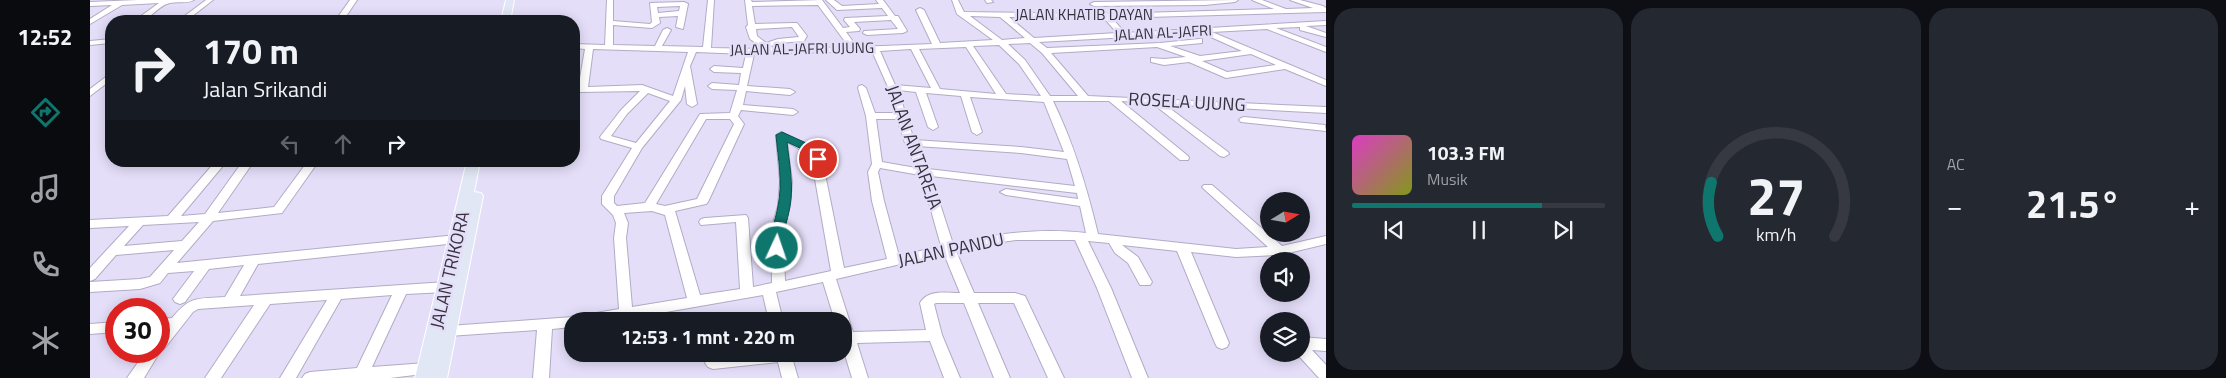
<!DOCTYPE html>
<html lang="id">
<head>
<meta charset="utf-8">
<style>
  :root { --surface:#171b24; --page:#242831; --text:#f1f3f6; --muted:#9ea1a6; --line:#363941; --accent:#0f766e }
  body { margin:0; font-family:"Titillium Web",sans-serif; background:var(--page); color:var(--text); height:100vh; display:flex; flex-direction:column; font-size:19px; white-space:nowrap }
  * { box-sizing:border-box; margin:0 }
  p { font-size:16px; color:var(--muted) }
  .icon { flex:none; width:28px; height:28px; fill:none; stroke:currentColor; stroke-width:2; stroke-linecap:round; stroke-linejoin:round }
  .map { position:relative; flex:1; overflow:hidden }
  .drawer { display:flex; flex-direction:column; gap:8px; padding:8px; background:#0d0f14; width:900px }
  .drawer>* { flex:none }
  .banner { position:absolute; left:15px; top:15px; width:475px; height:152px; border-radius:20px; box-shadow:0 2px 12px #0003; background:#171b24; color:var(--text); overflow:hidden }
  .needle { width:32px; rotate:79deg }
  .fabs { position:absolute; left:1170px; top:192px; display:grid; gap:10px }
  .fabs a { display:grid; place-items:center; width:50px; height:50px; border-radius:50%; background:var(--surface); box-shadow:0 2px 12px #0003; font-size:25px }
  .speed { position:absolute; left:15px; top:298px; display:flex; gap:10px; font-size:25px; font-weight:700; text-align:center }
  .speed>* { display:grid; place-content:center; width:65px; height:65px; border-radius:50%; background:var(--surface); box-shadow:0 2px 12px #0003; line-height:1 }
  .speed .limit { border:8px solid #d22; background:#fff; color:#111 }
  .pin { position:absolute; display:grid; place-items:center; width:42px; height:42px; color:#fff; margin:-21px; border:2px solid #fff; border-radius:50%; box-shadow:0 1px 5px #0007 }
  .me { position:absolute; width:55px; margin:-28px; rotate:3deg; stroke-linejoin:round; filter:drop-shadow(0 0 4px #0008) }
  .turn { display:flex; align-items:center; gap:18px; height:105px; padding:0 15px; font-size:22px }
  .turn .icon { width:65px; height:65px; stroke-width:2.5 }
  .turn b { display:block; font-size:35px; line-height:42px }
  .lanes { display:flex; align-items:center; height:48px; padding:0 15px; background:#0003; justify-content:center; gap:25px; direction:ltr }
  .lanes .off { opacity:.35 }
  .big { font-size:38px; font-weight:700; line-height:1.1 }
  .drawer .card { flex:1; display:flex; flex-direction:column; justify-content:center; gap:8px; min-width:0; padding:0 18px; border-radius:20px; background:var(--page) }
  .drawer .dial { align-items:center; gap:0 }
  .dial svg { height:130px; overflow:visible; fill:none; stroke:var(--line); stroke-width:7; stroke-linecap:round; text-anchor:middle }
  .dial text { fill:var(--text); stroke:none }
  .song { display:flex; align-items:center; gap:15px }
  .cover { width:60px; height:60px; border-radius:8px; background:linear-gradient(135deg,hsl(310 70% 55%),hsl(70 70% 35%)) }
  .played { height:5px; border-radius:2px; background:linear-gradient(90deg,var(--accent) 75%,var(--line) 75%) }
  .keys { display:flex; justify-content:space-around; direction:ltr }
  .heat { display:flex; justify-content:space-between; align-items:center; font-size:28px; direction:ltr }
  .drawer .tiles { flex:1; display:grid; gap:8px; grid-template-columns:repeat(3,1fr) }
  .trip { position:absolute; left:474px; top:312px; width:288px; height:50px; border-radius:20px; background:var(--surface); box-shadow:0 2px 12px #0003; font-weight:700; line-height:50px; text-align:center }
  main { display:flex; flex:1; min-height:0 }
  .menu { display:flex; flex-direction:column; width:90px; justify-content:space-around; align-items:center; background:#090b0e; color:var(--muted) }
  .menu .icon { width:35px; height:35px }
  .menu .selected { color:var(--accent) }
  .menu b { font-size:22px; color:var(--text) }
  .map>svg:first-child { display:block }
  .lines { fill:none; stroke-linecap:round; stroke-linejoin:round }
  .minor-casing { stroke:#b2abc5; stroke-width:2 }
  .major-casing { stroke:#fff; stroke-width:2 }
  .minor { fill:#fff; fill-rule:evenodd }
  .major { fill:#e1e7f4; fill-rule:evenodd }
  .route { fill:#0f766e; stroke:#0a4d48 }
  .labels { text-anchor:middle; stroke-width:5; stroke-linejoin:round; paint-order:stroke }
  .far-street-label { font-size:15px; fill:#35323d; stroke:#e5def9 }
  .street-label { font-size:18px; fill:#35323d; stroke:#e5def9 }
</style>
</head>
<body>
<main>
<nav class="menu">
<b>12:52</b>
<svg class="icon selected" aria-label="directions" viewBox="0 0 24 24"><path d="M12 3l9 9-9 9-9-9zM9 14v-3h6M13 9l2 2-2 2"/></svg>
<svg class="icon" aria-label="music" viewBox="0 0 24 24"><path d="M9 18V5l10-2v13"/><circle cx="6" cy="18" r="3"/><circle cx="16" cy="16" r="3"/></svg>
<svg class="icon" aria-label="phone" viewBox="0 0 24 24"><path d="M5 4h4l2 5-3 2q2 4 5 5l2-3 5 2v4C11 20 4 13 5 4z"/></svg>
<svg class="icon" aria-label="climate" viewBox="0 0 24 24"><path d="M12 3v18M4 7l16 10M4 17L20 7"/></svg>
</nav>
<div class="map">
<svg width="1236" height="378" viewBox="0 0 1236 378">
  <rect width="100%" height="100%" fill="#e5def9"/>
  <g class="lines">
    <defs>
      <path id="minor" d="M 48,0 L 104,0 C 97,4 88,1 80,3 C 66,6 61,22 44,21 L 69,3 L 32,5 L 0,24 L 0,19 L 22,5 L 0,6 L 0,2 Z
        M 116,0 L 123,0 L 96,21 L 88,21 Z
        M 260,0 L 267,0 L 253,21 L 245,21 Z
        M 517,0 L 523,0 L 523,21 L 560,24 L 562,22 L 560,3 L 594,2 L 598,4 L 593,29 L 586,27 L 588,16 L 569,17 L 570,23 L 562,28 L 523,25 L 523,45 L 565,46 L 573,30 L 577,28 L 581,30 L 572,46 L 613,47 L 618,0 L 624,0 L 621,48 L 675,49 L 660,39 L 656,27 L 658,25 L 655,0 L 661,0 L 662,2 L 732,0 L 753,28 L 760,27 L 754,20 L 755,18 L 798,16 L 792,8 L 747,10 L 736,0 L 744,0 L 752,6 L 789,4 L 786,0 L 793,0 L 805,16 L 808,16 L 817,31 L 813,33 L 777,35 L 773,33 L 774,31 L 808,29 L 801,20 L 764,22 L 770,29 L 769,31 L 756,32 L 767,47 L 842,44 L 826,10 L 830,8 L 834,10 L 850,43 L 903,40 L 867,14 L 862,0 L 868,0 L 874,12 L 1010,14 L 1008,12 L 1012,10 L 1018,14 L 1184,9 L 1162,0 L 1172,0 L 1196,9 L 1223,8 L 1200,0 L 1210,0 L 1233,6 L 1236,8 L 1236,12 L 1022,18 L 1035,33 L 1236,21 L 1236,25 L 1216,26 L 1236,33 L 1236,37 L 1210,30 L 1210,27 L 1186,28 L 1236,47 L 1236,52 L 1177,29 L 1122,32 L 1236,80 L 1236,86 L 1195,69 L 1136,78 L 1099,62 L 1074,65 L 1061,62 L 1061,58 L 1074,59 L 1096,57 L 1067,47 L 961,53 L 998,96 L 1236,107 L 1236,113 L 1074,104 L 1138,152 L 1139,154 L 1134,157 L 1130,156 L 1062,103 L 1031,101 L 1098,156 L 1099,158 L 1098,160 L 1090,160 L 1019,101 L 963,101 C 984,144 997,188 1008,234 L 1146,249 L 1178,247 L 1114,189 L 1112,187 L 1114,185 L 1122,185 L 1192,246 L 1236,236 L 1236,244 L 1190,255 L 1146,257 L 1101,252 L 1139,343 L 1137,347 L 1132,349 L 1127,347 L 1125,343 L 1087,251 L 1032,245 L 1048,257 L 1062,282 L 1060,285 L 1050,285 L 1038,263 L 1025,253 L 1019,243 L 998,241 L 1021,288 L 1058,378 L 1042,378 L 1007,288 L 985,240 L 926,240 L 891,245 L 866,251 L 884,293 L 925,293 L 935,296 L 974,378 L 958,378 L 924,303 L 888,303 L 920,378 L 904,378 L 874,303 L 846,303 L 844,304 L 852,335 L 870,378 L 854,378 L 840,341 L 767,343 L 778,378 L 762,378 L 752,345 L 752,321 L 745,321 L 733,282 L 686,292 L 693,321 L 679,321 L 673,295 L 536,319 L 482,321 L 482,327 L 462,329 L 459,378 L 443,378 L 447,330 L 359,336 L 354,335 L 352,331 L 354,327 L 359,326 L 483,317 L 529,309 L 524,238 L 526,223 L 523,215 L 512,204 L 512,196 L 542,148 L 511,139 L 510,137 L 531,110 L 550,91 L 490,92 L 488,90 L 495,49 L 484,48 L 484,44 L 515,45 ZM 728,5 L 759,47 L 684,50 L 681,46 L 689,43 L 714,41 L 717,36 L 707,23 L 704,23 L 665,24 L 662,6 ZM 590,6 L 589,11 L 568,13 L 567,7 ZM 880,16 L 910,17 L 935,38 L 912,40 ZM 919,17 L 1014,18 L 1027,33 L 944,38 ZM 702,27 L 709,37 L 688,39 L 676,43 L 667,36 L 666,29 ZM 1112,33 L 1152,51 L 1110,56 L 1080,46 L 1112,43 L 1112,39 L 1109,39 L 1070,43 L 957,48 L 949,42 ZM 940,43 L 952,53 L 988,96 L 960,96 L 935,60 L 918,44 ZM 909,45 L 929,64 L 951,96 L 916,94 L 883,46 ZM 876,47 L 906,94 L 850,89 L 829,49 ZM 503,49 L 598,52 L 583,96 L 552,85 L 498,87 ZM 821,49 L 841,88 L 805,85 L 790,51 ZM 782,51 L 798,87 L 806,113 L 785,113 L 776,88 L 772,85 L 769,86 L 768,88 L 776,116 L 782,164 L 778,172 L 782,201 L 797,259 L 754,268 L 731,154 L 691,132 L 686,135 L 690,182 L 688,206 L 681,230 L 682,283 L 663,287 L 658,218 L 656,215 L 615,218 L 611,219 L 609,222 L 611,225 L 646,222 L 650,289 L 610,295 L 585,211 L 616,204 L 618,202 L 654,124 L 648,116 L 651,110 L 703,115 L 708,112 L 703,109 L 653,105 L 656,91 L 700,95 L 705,92 L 700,89 L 657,86 L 664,54 ZM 606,52 L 656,54 L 653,68 L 624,66 L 620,69 L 624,72 L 651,73 L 649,85 L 622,83 L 618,86 L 622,89 L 647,90 L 640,113 L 610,114 L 555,203 L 527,206 L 524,203 L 524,196 L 552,148 L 591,100 L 595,86 L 597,104 L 602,107 L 607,104 L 600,66 ZM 1161,54 L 1186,65 L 1137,72 L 1112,61 ZM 808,90 L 826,92 L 838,127 L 843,130 L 848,127 L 836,93 L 871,96 L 882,132 L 887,135 L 892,132 L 880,97 L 954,102 L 974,152 L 931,147 L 824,140 ZM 558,93 L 580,101 L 546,143 L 521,136 L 537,114 ZM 616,119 L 640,119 L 644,124 L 607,199 L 575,206 L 566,204 ZM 786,119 L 807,119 L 815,143 L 826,168 L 792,162 ZM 697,142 L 721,156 L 741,271 L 695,281 L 693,230 L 700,206 L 702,182 ZM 827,146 L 931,153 L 977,159 L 985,186 L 838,169 ZM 790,168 L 830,175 L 834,185 L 851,246 L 809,256 L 794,201 L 788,172 ZM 841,176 L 987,193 L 988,199 L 916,189 L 910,192 L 916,195 L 990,206 L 996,233 C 951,228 906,233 863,244 ZM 562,211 L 575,215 L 597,298 L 542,307 L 536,238 L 538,223 L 534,213 ZM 854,254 L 870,293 C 856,293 838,289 830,303 L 836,330 L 763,332 L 746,279 Z
        M 895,0 L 901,0 L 903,2 L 897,3 Z
        M 1148,0 L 1145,2 L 1115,5 L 1004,6 L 1000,4 L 1004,2 Z
        M 21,39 L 21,43 L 0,45 L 0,41 Z
        M 21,73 L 21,80 L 0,96 L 0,89 Z
        M 1154,117 L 1235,125 L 1236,131 L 1151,122 L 1149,120 L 1151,118 Z
        M 126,161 L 137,161 L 91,216 L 115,214 L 153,161 L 164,161 L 128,213 L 184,207 L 218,161 L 228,162 L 192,213 L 123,221 L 87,263 L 367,235 L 371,236 L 373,239 L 371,242 L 367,243 L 168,264 L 150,296 L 356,282 L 361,284 L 363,287 L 361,290 L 356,292 L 316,294 L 282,367 L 336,363 L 341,365 L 344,369 L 341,373 L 300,378 L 212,378 L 215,374 L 220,372 L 267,368 L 302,295 L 251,299 L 206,378 L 190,378 L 237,300 L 180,304 L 131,378 L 115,378 L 164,305 L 108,309 L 103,312 L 74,349 L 71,350 L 54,378 L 37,378 L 56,351 L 69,351 L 69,335 L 73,329 L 69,329 L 69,319 L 82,318 C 101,295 108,299 135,297 L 154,265 L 119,269 L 95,302 L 90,304 L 85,302 L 83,299 L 104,271 L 78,273 L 70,283 L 50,289 L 0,292 L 0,282 L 50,279 L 60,277 L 84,250 L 26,255 L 5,279 L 0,281 L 0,268 L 39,226 L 0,228 L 0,220 L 78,216 ZM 109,222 L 92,241 L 34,246 L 53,225 Z
        M 26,322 L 26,332 L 0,334 L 0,324 Z
        M 1211,337 L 1236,339 L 1236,351 L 1222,350 L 1236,365 L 1236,378 L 1229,378 L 1207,354 L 1211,354 Z
        M 652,354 L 701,354 L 708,378 L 692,378 L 688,362 L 623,369 L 618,367 L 615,363 L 618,359 Z"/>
      <path id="major" d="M 416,0 L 424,0 L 420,21 L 411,21 Z
        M 377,161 L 390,161 L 384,192 L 391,193 L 393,196 L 357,378 L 325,378 Z"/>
    </defs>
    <use href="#minor" class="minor-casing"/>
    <use href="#major" class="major-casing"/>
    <use href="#minor" class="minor"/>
    <use href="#major" class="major"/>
  </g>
  <path class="route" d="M 692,132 L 725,147 L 733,159 L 728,162 L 724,161 L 718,152 L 697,142 C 699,162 704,185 700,206 C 697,224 693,228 694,248 L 687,253 L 681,248 C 680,230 685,223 688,206 C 693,183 688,158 686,135 Z"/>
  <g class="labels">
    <g class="far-street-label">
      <text x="994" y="20">JALAN KHATIB DAYAN</text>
      <text transform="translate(1073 33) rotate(-3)" y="5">JALAN AL-JAFRI</text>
      <text transform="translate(712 49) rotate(-1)" y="5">JALAN AL-JAFRI UJUNG</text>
    </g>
    <g class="street-label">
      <text transform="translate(1097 102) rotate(3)" y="6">ROSELA UJUNG</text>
      <text transform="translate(824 147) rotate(70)" y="6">JALAN ANTAREJA</text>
      <text transform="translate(861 250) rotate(-12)" y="6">JALAN PANDU</text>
      <text transform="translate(360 270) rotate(-77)" y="6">JALAN TRIKORA</text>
    </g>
  </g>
</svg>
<div class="fabs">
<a><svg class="needle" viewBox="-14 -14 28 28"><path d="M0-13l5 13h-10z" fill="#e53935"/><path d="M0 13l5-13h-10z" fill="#9ea1a6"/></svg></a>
<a><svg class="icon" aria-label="sound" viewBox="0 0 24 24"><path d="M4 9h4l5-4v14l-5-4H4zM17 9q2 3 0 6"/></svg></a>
<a><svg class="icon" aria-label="layers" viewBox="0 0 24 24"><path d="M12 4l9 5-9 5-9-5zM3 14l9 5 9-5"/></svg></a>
</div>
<div class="speed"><div class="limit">30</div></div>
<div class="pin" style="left:728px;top:159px;background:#d93025"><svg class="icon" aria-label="arrive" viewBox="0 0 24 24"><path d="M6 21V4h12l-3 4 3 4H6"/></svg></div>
<svg class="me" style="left:687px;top:248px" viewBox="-20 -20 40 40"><circle r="17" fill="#0f766e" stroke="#fff" stroke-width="3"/><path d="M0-11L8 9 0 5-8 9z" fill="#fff"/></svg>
<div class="trip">12:53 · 1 mnt · 220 m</div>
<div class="banner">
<div class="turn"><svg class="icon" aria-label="right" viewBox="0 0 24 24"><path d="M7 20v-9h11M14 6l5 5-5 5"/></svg><div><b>170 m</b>Jalan Srikandi</div></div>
<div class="lanes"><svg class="icon off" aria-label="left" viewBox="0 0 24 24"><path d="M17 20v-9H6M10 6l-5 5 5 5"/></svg><svg class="icon off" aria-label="ahead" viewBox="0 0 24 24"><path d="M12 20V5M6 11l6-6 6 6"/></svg><svg class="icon" aria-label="right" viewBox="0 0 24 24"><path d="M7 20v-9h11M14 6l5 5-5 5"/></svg></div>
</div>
</div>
<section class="drawer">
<div class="tiles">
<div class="card">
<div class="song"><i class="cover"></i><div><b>103.3 FM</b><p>Musik</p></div></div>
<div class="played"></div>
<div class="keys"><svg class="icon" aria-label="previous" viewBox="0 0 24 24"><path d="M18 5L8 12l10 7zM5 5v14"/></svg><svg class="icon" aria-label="pause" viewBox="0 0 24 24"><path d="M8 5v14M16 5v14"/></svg><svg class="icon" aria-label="next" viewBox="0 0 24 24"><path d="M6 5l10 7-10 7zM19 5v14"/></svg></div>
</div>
<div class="card dial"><svg viewBox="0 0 100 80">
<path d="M14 69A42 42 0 1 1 86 69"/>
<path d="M14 69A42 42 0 0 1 10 36" stroke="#0f766e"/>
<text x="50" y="56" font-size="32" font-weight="700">27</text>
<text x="50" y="72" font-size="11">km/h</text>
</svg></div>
<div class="card"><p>AC</p>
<div class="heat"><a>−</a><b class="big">21.5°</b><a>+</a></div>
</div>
</div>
</section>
</main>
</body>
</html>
